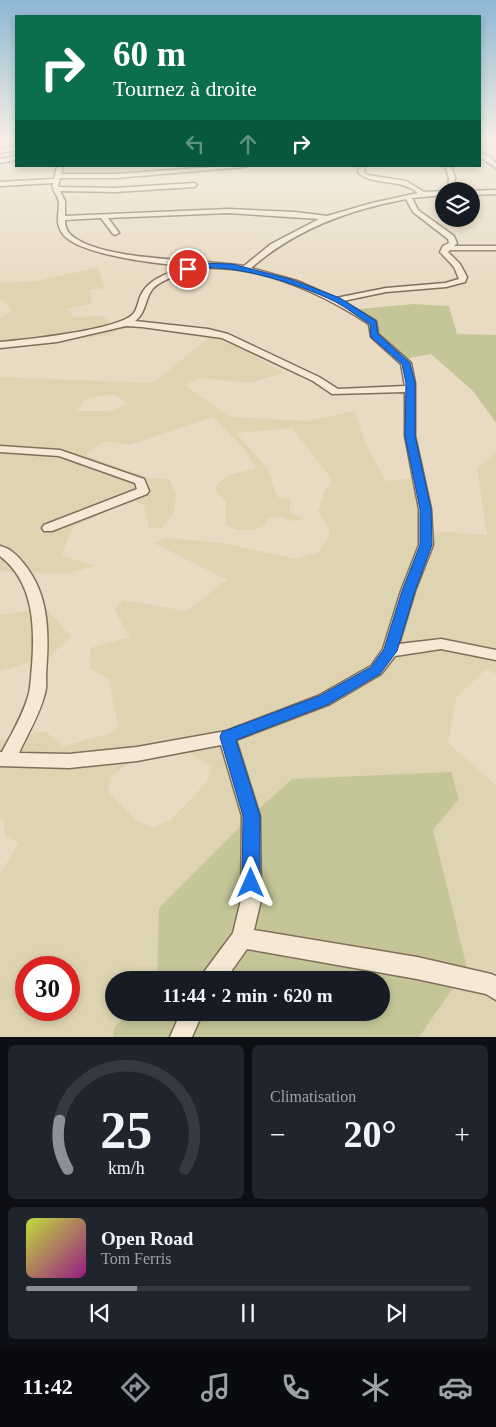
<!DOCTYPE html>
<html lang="fr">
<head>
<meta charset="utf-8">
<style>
  :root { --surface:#171b24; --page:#20242c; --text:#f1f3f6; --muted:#9ea1a6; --line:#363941; --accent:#8c9099 }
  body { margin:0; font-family:"Times New Roman",serif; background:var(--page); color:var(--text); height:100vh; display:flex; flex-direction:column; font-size:19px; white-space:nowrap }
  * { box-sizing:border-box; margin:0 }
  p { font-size:16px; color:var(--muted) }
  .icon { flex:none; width:28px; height:28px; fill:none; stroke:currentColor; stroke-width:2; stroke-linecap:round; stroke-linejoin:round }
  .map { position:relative; height:1037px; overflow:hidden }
  .panel { display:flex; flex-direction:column; gap:8px; padding:8px; background:#0d0f14; flex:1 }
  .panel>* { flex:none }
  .hud { position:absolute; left:15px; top:15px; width:466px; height:152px; border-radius:0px; box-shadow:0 2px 8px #0003; background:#0b6e4f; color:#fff; overflow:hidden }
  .tools { position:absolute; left:435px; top:182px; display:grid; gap:10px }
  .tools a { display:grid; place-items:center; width:45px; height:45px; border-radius:50%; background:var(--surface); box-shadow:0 2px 8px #0003; font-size:25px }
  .speed { position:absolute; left:15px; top:956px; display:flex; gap:10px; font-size:25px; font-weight:700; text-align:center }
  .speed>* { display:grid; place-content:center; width:65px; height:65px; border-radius:50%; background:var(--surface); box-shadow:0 2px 8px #0003; line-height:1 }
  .speed .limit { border:8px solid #d22; background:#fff; color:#111 }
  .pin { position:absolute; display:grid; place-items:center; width:42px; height:42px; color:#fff; margin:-21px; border:2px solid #fff; border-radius:50%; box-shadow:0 1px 5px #0007 }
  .me { position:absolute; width:55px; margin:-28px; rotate:0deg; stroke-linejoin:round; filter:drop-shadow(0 0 4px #0008) }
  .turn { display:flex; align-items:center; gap:18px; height:105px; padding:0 15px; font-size:22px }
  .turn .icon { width:65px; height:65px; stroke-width:2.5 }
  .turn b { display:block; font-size:35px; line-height:42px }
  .lanes { display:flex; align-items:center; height:48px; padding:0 15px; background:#0003; justify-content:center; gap:25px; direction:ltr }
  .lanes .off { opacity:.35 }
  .big { font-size:38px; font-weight:600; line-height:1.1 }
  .panel .card { flex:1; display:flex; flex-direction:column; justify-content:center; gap:8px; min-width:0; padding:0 18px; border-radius:8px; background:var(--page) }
  .panel .dial { align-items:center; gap:0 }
  .dial svg { height:130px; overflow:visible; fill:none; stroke:var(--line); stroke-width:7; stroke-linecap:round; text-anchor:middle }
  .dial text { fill:var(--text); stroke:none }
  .song { display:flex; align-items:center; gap:15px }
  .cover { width:60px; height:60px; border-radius:8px; background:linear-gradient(135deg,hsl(70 70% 55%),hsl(310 70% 35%)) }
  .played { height:5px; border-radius:2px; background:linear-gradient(90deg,var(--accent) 25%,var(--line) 25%) }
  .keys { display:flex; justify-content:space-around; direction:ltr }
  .heat { display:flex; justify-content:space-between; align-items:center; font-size:28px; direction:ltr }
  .panel .tiles { flex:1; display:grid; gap:8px; grid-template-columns:1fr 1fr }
  .card:last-child { grid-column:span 2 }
  .trip { position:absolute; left:105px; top:971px; width:285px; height:50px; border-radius:25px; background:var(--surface); box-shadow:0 2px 8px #0003; font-weight:600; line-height:50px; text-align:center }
  .tabs { display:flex; height:80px; justify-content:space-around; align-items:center; background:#090b0e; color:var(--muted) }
  .tabs .icon { width:35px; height:35px }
  .tabs .active { color:var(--accent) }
  .tabs b { font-size:22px; color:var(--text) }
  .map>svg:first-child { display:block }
  .farmland { fill:#ded4b1; fill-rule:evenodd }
  .green { fill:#c4c698 }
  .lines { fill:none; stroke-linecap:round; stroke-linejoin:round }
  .minor-casing { stroke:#826d5b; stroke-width:3 }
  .minor { fill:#f5e9d5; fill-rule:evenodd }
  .route { fill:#1a73e8; stroke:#114b97 }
</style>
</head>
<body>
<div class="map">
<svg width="496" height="1037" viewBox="0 0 496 1037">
  <rect width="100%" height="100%" fill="#e9dbc3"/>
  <path class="farmland" d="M 98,267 L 105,288 L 89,290 L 92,303 L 67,309 L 74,317 L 103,316 L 118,328 L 111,335 L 0,347 L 0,317 L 8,314 L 11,310 L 7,303 L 0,299 L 0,283 L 37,281 Z
    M 211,336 L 224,338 L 283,373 L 250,383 L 200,378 L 185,385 L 230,417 L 308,421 L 355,411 L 365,443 L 386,481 L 426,477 L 430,531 L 487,535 L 477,468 L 496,452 L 496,674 L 486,669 L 456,698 L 448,743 L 496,785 L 496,1037 L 0,1037 L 0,874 L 19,842 L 5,837 L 3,818 L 0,819 L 0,741 L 45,731 L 63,746 L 108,734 L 118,727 L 109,679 L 91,669 L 90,648 L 130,637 L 114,610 L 123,600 L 186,611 L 227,580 L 154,543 L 165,538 L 224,543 L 295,559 L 318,552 L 330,536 L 328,527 L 318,512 L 325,490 L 331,485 L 330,477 L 292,428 L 236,433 L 268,469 L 277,497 L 291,499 L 289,512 L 305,519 L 292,521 L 280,517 L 268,519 L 263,527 L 251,530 L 237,530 L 226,525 L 226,502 L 214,488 L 226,476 L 256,468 L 243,447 L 213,417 L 130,445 L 105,441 L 85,455 L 150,478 L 169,479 L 176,494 L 174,512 L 162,528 L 149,528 L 144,506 L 136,501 L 123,504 L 74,527 L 68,538 L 62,555 L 94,566 L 66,574 L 0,571 L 0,377 L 153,383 ZM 106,395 L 117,395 L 127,404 L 111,411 L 76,411 L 86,399 ZM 171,741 L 211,767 L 207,782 L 171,820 L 153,828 L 136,820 L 108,792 L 111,777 L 152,745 ZM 26,968 L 69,968 L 69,1010 L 26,1010 ZM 114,980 L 381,980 L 381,1012 L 114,1012 Z
    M 46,608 L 71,637 L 50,656 L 0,671 L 0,615 Z"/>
  <path class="green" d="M 414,304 L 449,306 L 457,334 L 496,335 L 496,423 L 474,392 L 431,354 L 399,360 L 372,334 L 358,309 Z
    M 451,772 L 459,799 L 433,830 L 467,968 L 419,1037 L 113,1037 L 114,1028 L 129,1013 L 381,1012 L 381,980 L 157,980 L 159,908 L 251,816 L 292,779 Z"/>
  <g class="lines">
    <defs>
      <path id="minor" d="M 16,146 L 16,150 L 0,153 L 0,149 Z
        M 480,153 L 490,157 L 496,163 L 496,168 L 480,157 Z
        M 16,156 L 16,160 L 0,163 L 0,159 Z
        M 57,166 L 63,166 L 61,174 L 116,174 L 228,166 L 245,167 L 116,178 L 60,178 L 58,187 L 115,188 L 194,183 L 197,185 L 194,187 L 115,192 L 60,191 L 65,201 L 65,216 L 228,209 L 295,212 L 327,216 L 372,203 L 418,193 C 401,178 370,186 358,172 L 359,166 L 365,166 L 364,172 L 367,175 L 406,181 L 424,192 L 444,191 L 445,191 L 444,195 L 412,198 L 418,210 L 454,236 L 457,243 L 454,246 L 496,246 L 496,250 L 450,250 L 448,252 L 460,264 L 467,277 L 465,282 L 446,287 L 386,292 L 343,301 L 376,321 L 378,334 L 411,363 L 415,383 L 415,436 L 431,509 L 433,545 L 415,591 L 399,644 L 441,639 L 496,650 L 496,660 L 441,649 L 395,656 L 381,674 L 330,704 L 236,740 L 260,816 L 261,900 L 254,930 L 417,957 L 491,974 L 496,976 L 496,1000 L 486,994 L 417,979 L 247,949 L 225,980 L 201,980 L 204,972 L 233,933 L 241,900 L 242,816 L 221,745 L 137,761 L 69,768 L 0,766 L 0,752 L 2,752 C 12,733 24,713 29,693 C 31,684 31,674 32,666 C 35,627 34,582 0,556 L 0,546 C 10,548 18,556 24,564 C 50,595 49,636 46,674 C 46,680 47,687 45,693 C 40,714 28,733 19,753 L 69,754 L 137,747 L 226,731 L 318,696 L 371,666 L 383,649 L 401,591 L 419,545 L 419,509 L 405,436 L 405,392 L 332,394 L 313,381 L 222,338 L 142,327 L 126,326 L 57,342 L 0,348 L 0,342 C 24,340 119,330 133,314 C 138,309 138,299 142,293 C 151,277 171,273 186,266 C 160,264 76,255 62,233 C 55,222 59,215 59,203 C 58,194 51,191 53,183 L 0,186 L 0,182 L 54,179 ZM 406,199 L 413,212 L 448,239 L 449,243 L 443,246 L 440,252 L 454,267 L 459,279 L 445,283 L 386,288 L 336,298 L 297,281 L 251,268 C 296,229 348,210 406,199 ZM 228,213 L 319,219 L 271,244 L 244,266 C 204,259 99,262 70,234 C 66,230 65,225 65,220 L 101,218 L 113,234 L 115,235 L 119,233 L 108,218 ZM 197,267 C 211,268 225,268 239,270 C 285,277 329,298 369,324 L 371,337 L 401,364 L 405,386 L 338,389 L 319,377 L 228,334 L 208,329 L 135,321 C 148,312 144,294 157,285 C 168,277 185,273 197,267 Z
        M 445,166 L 451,166 L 455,178 L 454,191 L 448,191 L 449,178 Z
        M 496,190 L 496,194 L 471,195 L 470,191 Z
        M 0,446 L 60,450 L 144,479 L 149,491 L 147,494 L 52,531 L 44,531 L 42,528 L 44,525 L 137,489 L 135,483 L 59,456 L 0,452 Z
        M 181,1012 L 203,1012 L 192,1037 L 170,1037 Z"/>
    </defs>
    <use href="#minor" class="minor-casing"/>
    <use href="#minor" class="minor"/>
  </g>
  <linearGradient id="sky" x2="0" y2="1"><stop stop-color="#8db7d3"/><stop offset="0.49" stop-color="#f5efe4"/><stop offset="1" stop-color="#f5efe4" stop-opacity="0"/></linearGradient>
  <rect width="496" height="283" fill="url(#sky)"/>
  <path class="route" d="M 195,263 L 232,264 L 290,279 L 340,298 L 376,321 L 378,334 L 410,363 L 415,383 L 415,436 L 431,509 L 432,545 L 415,591 L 397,651 L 380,674 L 329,704 L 236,740 L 260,816 L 260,883 L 257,889 L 251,891 L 245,889 L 242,883 L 243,816 L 220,737 L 222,732 L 319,696 L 371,667 L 384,649 L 402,591 L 420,545 L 420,509 L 405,436 L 406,383 L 402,364 L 371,337 L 370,324 C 358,317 346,307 334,301 C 299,284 224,259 188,271 L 184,269 Z"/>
</svg>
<div class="tools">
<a><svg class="icon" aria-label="layers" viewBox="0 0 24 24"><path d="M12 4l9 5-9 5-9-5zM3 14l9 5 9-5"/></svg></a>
</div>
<div class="speed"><div class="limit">30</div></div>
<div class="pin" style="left:188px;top:269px;background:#d93025"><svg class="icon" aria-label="arrive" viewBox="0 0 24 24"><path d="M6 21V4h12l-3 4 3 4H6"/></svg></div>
<svg class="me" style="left:251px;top:883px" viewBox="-20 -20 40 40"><path d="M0-17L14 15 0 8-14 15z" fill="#1a73e8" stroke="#fff" stroke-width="4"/></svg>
<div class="trip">11:44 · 2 min · 620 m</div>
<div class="hud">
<div class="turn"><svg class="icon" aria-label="right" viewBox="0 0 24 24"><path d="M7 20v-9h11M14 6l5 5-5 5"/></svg><div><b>60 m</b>Tournez à droite</div></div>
<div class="lanes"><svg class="icon off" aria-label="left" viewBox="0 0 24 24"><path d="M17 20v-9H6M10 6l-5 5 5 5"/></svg><svg class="icon off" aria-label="ahead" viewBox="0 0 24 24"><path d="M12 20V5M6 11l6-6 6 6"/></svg><svg class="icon" aria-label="right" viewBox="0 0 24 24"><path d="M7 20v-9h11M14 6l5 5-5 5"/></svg></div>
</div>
</div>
<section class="panel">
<div class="tiles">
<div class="card dial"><svg viewBox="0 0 100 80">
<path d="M14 69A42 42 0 1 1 86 69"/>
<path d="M14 69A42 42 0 0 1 9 39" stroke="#8c9099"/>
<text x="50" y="56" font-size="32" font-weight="700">25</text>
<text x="50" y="72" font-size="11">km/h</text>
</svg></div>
<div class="card"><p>Climatisation</p>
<div class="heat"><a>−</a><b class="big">20°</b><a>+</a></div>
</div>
<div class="card">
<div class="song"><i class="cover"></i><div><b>Open Road</b><p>Tom Ferris</p></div></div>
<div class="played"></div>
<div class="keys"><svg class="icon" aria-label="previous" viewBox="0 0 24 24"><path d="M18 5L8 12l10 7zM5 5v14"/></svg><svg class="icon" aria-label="pause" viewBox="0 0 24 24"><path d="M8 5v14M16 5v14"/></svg><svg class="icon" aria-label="next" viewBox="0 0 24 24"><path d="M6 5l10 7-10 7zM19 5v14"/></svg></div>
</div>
</div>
</section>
<nav class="tabs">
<b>11:42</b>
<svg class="icon active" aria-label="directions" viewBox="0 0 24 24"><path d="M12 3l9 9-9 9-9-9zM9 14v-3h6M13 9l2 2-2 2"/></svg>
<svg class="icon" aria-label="music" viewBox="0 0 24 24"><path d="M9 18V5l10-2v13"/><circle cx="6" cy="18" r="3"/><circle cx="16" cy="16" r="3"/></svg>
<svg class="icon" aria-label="phone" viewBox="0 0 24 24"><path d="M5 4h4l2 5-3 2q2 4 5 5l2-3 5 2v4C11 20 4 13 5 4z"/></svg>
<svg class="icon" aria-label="climate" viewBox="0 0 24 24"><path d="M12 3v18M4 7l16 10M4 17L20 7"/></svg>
<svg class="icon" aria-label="car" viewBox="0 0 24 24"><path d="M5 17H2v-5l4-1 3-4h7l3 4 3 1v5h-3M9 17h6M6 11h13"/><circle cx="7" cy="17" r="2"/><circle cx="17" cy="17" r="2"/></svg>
</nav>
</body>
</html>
